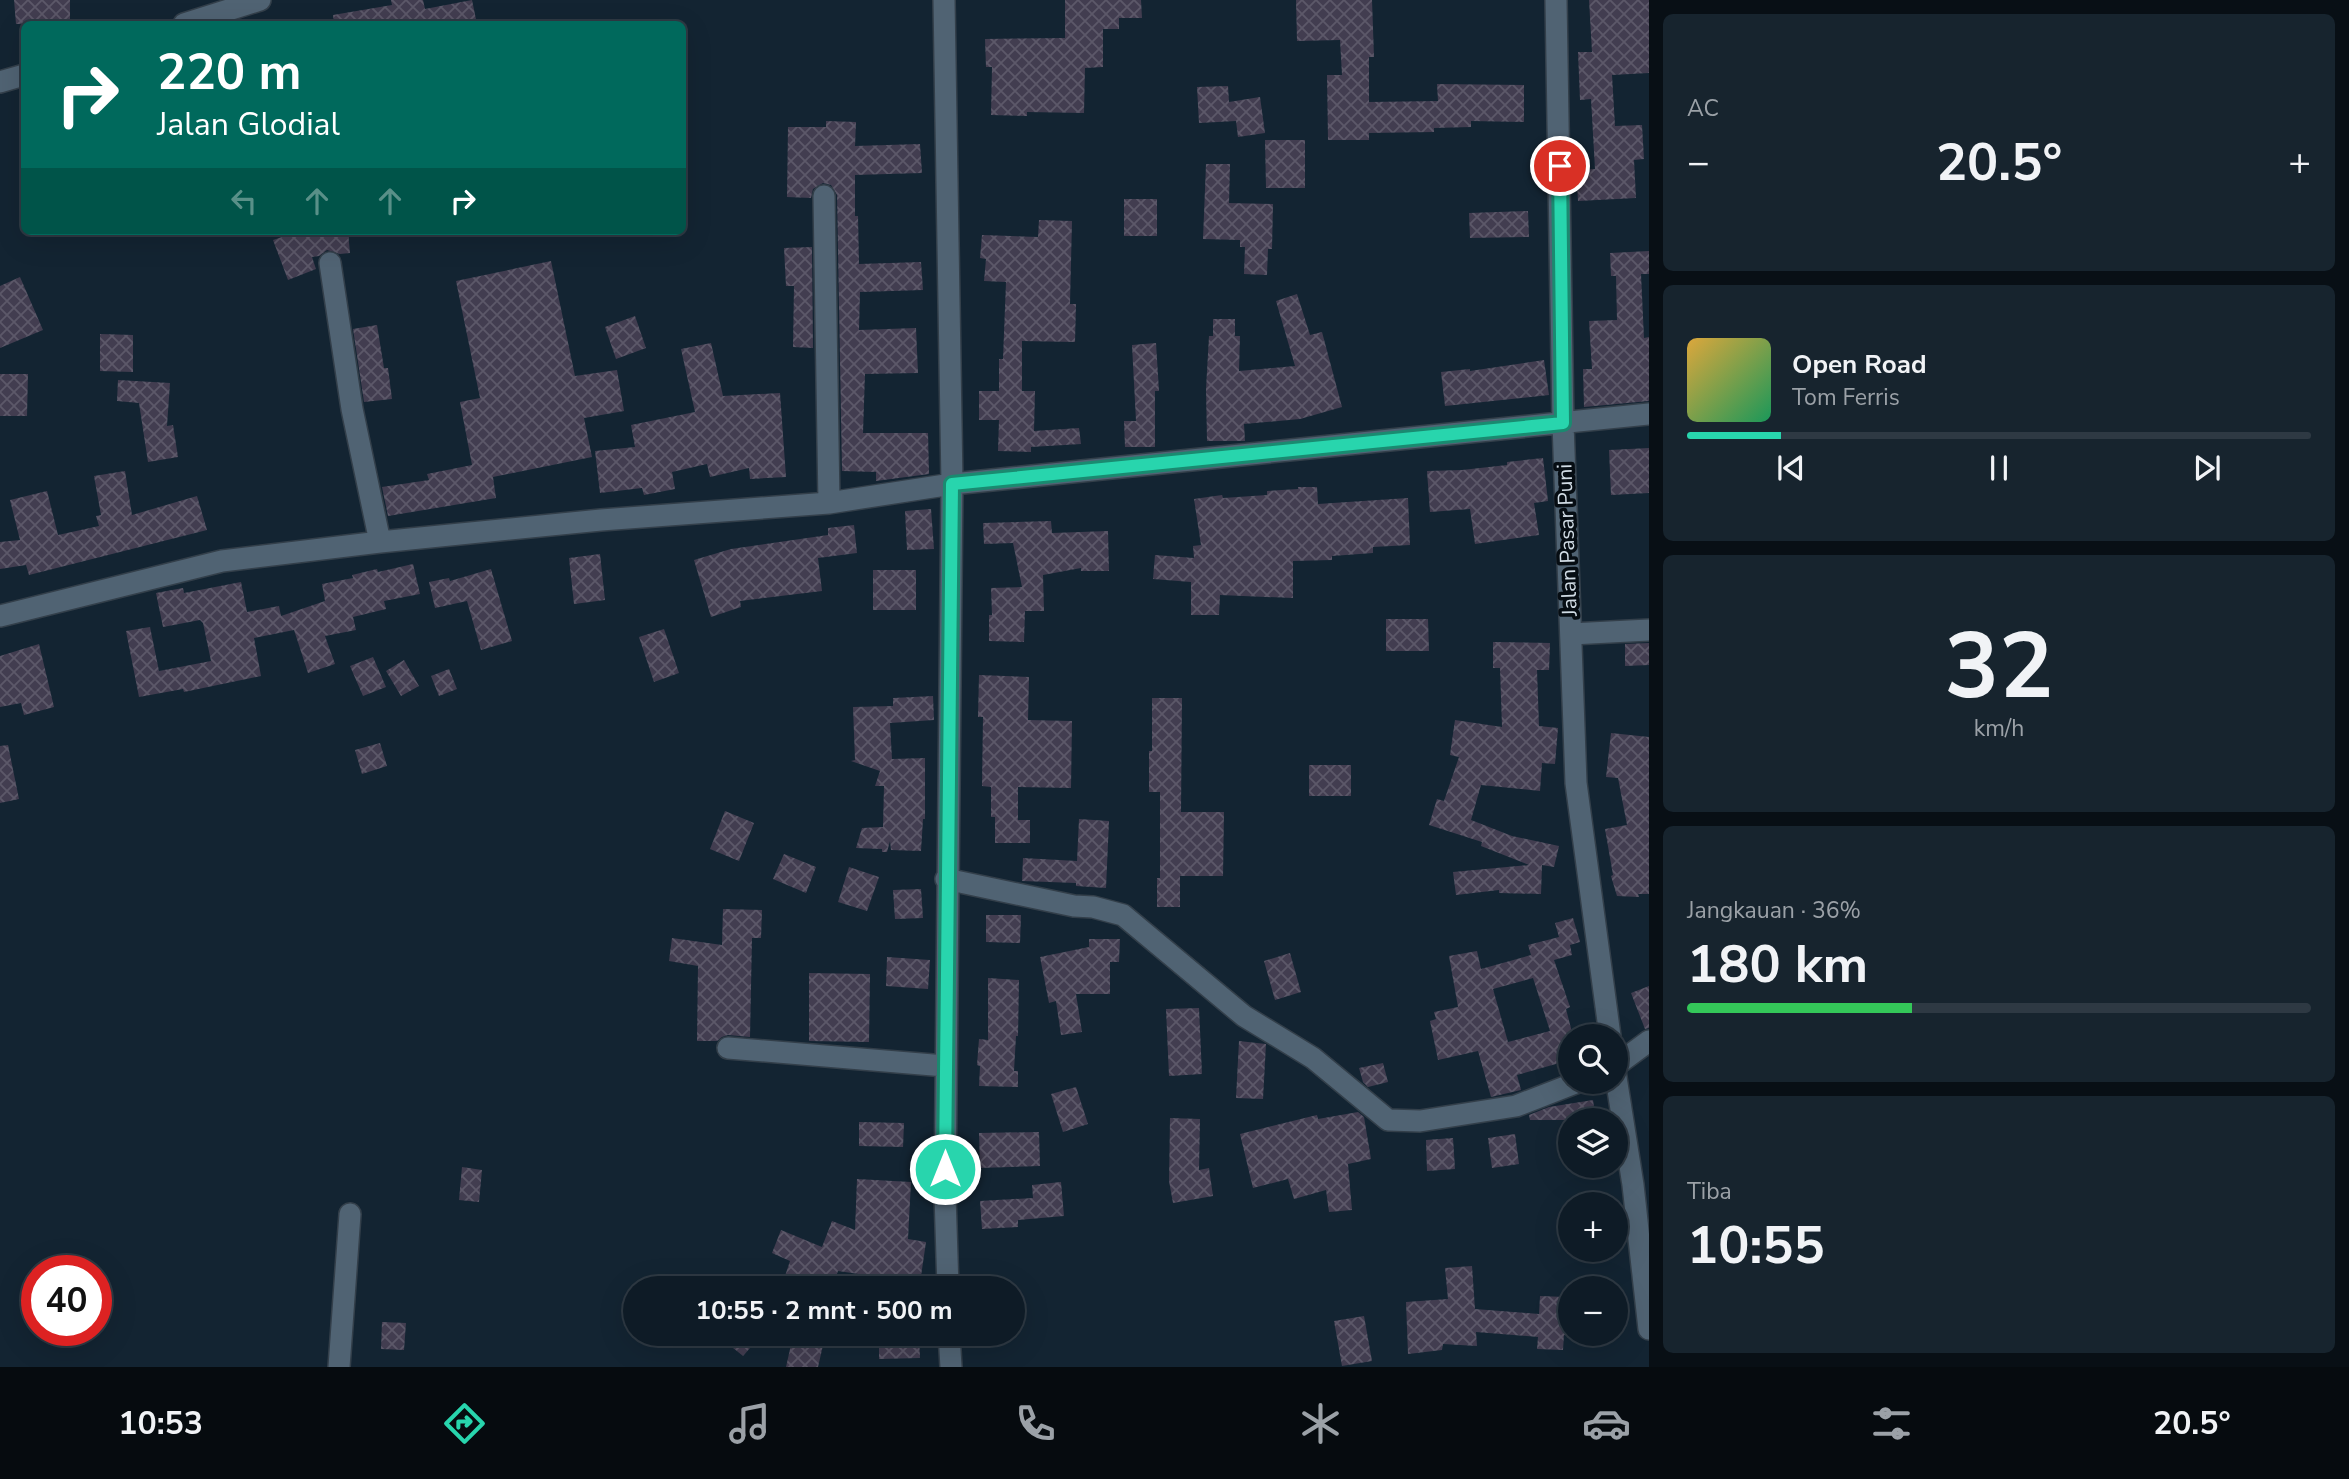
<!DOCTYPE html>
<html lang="id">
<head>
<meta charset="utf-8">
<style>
  :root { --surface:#0e1b26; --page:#17242e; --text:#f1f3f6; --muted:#9ba1a7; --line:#2e3943; --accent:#28d5ad }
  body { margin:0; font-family:"Nunito Sans",sans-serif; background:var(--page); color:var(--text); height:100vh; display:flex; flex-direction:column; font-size:26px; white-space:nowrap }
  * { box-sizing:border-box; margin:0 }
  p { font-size:23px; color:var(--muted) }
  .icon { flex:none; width:38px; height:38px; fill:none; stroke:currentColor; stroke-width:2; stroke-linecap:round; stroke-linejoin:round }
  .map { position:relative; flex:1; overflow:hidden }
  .side { display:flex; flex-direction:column; gap:14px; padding:14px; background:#080f15; width:700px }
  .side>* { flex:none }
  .banner { position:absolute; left:21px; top:21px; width:665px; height:214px; border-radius:10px; box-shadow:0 7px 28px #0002,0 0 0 2px var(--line); background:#00695c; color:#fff; overflow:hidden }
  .controls { position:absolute; left:1558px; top:1024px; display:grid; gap:14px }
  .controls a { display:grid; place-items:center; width:70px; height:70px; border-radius:50%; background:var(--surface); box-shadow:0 7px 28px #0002,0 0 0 2px var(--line); font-size:35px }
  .speed { position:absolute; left:21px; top:1255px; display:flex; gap:14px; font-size:35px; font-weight:700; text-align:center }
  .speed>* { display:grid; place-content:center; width:91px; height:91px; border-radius:50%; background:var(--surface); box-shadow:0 7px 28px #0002,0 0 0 2px var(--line); line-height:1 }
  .speed .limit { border:10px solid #d22; background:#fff; color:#111 }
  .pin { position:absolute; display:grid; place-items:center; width:60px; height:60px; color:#fff; margin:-30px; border:4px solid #fff; border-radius:50%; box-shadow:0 2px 7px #0007 }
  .me { position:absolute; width:77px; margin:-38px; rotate:0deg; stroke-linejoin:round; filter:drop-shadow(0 0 5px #0008) }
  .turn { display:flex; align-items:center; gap:24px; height:147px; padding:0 21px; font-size:32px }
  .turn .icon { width:91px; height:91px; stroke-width:2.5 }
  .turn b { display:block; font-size:49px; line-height:60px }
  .lanes { display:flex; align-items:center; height:66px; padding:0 21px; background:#0003; justify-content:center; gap:35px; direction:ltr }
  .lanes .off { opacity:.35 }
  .big { font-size:52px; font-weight:700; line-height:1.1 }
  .side .tile { flex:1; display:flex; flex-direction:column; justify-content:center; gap:10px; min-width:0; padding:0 24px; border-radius:10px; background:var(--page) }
  .side .dial { align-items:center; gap:0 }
  .dial b { font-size:91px; line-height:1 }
  .song { display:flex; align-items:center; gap:21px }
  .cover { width:84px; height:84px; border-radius:10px; background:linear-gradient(135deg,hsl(40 70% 55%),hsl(150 70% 35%)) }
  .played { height:7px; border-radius:4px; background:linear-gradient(90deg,var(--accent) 15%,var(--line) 15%) }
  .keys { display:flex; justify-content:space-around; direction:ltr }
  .heat { display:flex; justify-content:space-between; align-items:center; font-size:38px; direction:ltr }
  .charge { height:10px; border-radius:5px; background:linear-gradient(90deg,#34c759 36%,var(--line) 0) }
  .trip { position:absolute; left:623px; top:1276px; width:402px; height:70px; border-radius:35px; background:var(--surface); box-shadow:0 7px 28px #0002,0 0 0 2px var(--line); font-weight:700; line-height:70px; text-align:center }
  .tabs { display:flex; height:112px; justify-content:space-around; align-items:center; background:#060b0f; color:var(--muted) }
  .tabs .icon { width:49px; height:49px }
  .tabs .on { color:var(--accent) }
  .tabs b { font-size:32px; color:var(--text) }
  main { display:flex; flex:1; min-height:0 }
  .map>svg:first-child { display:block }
  .building { fill:url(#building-cross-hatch); fill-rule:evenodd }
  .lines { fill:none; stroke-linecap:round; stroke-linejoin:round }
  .minor-casing { stroke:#333f4a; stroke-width:24 }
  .minor { stroke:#506373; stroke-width:21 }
  .route-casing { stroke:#1a8a70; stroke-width:18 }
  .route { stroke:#28d5ad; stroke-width:12 }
  .labels { text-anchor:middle; stroke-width:7; stroke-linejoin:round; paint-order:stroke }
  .street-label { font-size:21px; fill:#d1dce5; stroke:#060d13 }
</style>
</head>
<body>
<main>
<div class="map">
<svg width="1649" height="1367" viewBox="0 0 1649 1367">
  <defs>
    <pattern id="building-cross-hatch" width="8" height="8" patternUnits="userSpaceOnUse" patternTransform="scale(1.75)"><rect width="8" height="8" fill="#423d50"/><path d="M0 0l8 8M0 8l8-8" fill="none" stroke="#5c5869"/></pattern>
  </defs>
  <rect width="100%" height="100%" fill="#132432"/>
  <path class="building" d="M 14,0 L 70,0 L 70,24 L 16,24 Z
    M 391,0 L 423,0 L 425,9 L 472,0 L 477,24 L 334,24 L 333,15 L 392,5 Z
    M 1065,0 L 1141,0 L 1142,18 L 1119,18 L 1119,29 L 1103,29 L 1103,67 L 1085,68 L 1084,113 L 1027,112 L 1027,116 L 991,115 L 992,67 L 986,67 L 985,39 L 1065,38 Z
    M 1296,0 L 1372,0 L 1374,57 L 1369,57 L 1369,102 L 1438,101 L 1437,84 L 1524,85 L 1524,122 L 1471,121 L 1471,127 L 1434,128 L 1434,132 L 1369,133 L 1369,140 L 1328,140 L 1327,75 L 1342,75 L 1340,40 L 1297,41 Z
    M 1589,0 L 1649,0 L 1649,73 L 1612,75 L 1615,126 L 1642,125 L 1644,159 L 1634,160 L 1636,198 L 1578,201 L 1576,170 L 1595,169 L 1591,99 L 1580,100 L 1578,52 L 1592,52 Z
    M 1228,86 L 1229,102 L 1260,97 L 1265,133 L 1238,137 L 1236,121 L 1199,123 L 1197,87 Z
    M 826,121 L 856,122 L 855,146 L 920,144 L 922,173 L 855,175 L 855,216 L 858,216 L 859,264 L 921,262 L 923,290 L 860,292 L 859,330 L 916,328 L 918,373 L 865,374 L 863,433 L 928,433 L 929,474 L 876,481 L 876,472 L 842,471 L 837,195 L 831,185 L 823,183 L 813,189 L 811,198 L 787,197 L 788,127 L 826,127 Z
    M 1265,140 L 1305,140 L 1305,188 L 1266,188 Z
    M 1206,164 L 1230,164 L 1229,203 L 1273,204 L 1272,249 L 1268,249 L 1267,275 L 1244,274 L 1245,247 L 1240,247 L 1240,240 L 1203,239 Z
    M 1124,199 L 1157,199 L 1157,236 L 1124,236 Z
    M 1528,211 L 1529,237 L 1470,238 L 1469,213 Z
    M 1039,220 L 1072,221 L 1070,304 L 1076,304 L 1075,342 L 1022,341 L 1022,391 L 1035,391 L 1034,431 L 1079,428 L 1081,444 L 1031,447 L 1031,452 L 998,451 L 999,420 L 979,420 L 979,391 L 999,391 L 999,359 L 1003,359 L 1006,282 L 984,281 L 986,259 L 980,258 L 982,235 L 1038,237 Z
    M 300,231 L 348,231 L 350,253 L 340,254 L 327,250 L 319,256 L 312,257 L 316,269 L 288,280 L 273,240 Z
    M 812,247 L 813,348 L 793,347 L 794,286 L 786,286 L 784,248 Z
    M 1649,251 L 1649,274 L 1641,274 L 1644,338 L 1649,337 L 1649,401 L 1584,407 L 1583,369 L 1592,369 L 1589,321 L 1617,320 L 1616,276 L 1611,276 L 1610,253 Z
    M 551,261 L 575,376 L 617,370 L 624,411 L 584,418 L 592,457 L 493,477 L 496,498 L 388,516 L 382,487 L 429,480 L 427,474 L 472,465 L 460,402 L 480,398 L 456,281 Z
    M 20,277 L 43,330 L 0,348 L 0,286 Z
    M 1297,294 L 1310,335 L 1322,332 L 1342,407 L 1300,419 L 1244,424 L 1245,441 L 1207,441 L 1206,389 L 1209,336 L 1213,336 L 1213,319 L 1235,319 L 1235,336 L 1240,336 L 1239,371 L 1295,366 L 1276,301 Z
    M 635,316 L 646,348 L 616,359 L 605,327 Z
    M 377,325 L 384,368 L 388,368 L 392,399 L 364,402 L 353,329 Z
    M 100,334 L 133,335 L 133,372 L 100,371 Z
    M 711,343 L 723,396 L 780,393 L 786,477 L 750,479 L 749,468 L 710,477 L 707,464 L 672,472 L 675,489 L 644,495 L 642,488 L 600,493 L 595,451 L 635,447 L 631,425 L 695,412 L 681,349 Z
    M 1156,343 L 1159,391 L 1155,391 L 1155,447 L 1125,447 L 1124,421 L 1136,421 L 1132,345 Z
    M 1544,360 L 1549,395 L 1445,406 L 1441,372 L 1470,369 L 1470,371 Z
    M 0,374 L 28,374 L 27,416 L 0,416 Z
    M 118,380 L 170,383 L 167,426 L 173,425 L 178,457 L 148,462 L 139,403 L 117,401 Z
    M 1649,448 L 1649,493 L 1611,495 L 1609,450 Z
    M 1543,458 L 1548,501 L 1534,503 L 1539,535 L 1475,544 L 1470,509 L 1430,512 L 1427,471 L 1462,470 L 1507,465 L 1507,462 Z
    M 125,471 L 132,515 L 197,496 L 207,530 L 29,575 L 26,565 L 0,569 L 0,542 L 20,540 L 10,500 L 47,491 L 58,535 L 99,526 L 96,516 L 101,515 L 94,476 Z
    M 1298,487 L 1317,487 L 1318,504 L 1408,498 L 1410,545 L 1373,547 L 1373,553 L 1332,556 L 1332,560 L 1293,561 L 1293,598 L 1220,595 L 1219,615 L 1191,615 L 1191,582 L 1153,579 L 1155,555 L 1194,558 L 1193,546 L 1201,545 L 1194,499 L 1222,495 L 1223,498 L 1267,495 L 1267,491 L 1298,489 Z
    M 931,509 L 934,549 L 907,550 L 905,511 Z
    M 1051,521 L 1052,533 L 1108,531 L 1109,571 L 1081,571 L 1081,568 L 1043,575 L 1044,611 L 1025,611 L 1024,642 L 989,641 L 989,615 L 992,615 L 991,588 L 1022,587 L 1013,543 L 984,544 L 983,523 Z
    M 854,525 L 857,553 L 818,558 L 822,591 L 740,601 L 741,607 L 711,617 L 694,560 L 731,549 L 828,535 L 828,528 Z
    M 600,554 L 605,600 L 574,604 L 569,558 Z
    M 413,564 L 420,594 L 384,601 L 386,609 L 353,617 L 356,630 L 325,636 L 335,664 L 308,673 L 294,630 L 254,638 L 261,676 L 184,692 L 183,689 L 139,697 L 126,631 L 150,627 L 159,671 L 211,661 L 203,623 L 200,620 L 163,627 L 156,593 L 183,588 L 184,593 L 241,582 L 247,612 L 279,606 L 281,616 L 325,601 L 322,584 L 353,578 L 352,575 L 377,569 L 378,572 Z
    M 491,569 L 512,641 L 481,650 L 467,601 L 435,608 L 429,582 L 449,578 L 450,581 Z
    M 873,570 L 916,570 L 916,610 L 873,610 Z
    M 1386,619 L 1428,619 L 1429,651 L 1386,651 Z
    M 664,629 L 679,673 L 654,682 L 639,637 Z
    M 1493,642 L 1550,643 L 1549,670 L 1537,670 L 1539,726 L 1558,728 L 1555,764 L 1542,763 L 1540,791 L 1481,785 L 1471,820 L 1512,836 L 1559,846 L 1554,867 L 1542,865 L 1541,894 L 1499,893 L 1499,890 L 1456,895 L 1453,872 L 1529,865 L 1481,846 L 1482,842 L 1429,825 L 1437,799 L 1444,801 L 1459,757 L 1450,755 L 1455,720 L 1502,727 L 1500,668 L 1493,668 Z
    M 1649,643 L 1649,665 L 1625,666 L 1625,644 Z
    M 39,644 L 54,707 L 24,715 L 21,703 L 0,707 L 0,656 Z
    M 373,657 L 386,687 L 363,696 L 350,666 Z
    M 404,660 L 419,686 L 401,696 L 386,671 Z
    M 449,669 L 457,689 L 439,696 L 431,676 Z
    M 979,675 L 1029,677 L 1028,720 L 1072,721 L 1071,788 L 1018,787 L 1018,820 L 1030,820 L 1030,843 L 995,843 L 995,817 L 991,817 L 991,787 L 982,786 L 983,717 L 978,717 Z
    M 933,696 L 934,720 L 890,723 L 892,759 L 925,758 L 925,819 L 923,819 L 921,851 L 891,850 L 890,841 L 887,852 L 882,852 L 882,849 L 856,848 L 862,828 L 883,827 L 884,786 L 875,786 L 880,771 L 851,761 L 855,760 L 853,707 L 893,706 L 893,698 Z
    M 1152,698 L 1182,698 L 1181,812 L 1224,812 L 1223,876 L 1180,876 L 1180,907 L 1157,907 L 1157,878 L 1160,878 L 1160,792 L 1149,792 L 1149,751 L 1152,751 Z
    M 1611,733 L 1649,737 L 1649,894 L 1638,894 L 1639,897 L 1617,896 L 1611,876 L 1613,875 L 1605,829 L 1627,825 L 1618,778 L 1606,777 Z
    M 380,743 L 387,766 L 362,774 L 355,750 Z
    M 8,745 L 19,799 L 0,803 L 0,746 Z
    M 1309,765 L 1351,765 L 1351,796 L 1309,796 Z
    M 725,811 L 754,823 L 739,861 L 710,849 Z
    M 1079,819 L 1109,821 L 1106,888 L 1076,886 L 1076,883 L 1022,881 L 1023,858 L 1077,861 Z
    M 784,854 L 816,867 L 806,893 L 773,879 Z
    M 849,867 L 879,877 L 867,911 L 838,902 Z
    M 921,889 L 923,918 L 895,919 L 893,890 Z
    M 723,909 L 762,910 L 761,938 L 752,938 L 750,1037 L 728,1035 L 722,1037 L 717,1041 L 697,1041 L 698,966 L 669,961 L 672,938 L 722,945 Z
    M 986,915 L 1021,915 L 1020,943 L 986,942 Z
    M 1573,918 L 1580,942 L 1570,945 L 1572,955 L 1554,960 L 1570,1007 L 1566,1009 L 1573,1036 L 1570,1036 L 1570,1060 L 1517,1075 L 1521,1090 L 1491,1097 L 1478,1051 L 1438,1060 L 1430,1021 L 1436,1019 L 1434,1012 L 1458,1007 L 1449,956 L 1477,951 L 1481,969 L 1531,955 L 1528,945 L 1559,937 L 1555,923 ZM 1533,978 L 1550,1031 L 1508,1042 L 1493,989 Z
    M 1089,939 L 1120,939 L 1119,962 L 1110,962 L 1110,994 L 1076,994 L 1082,1032 L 1061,1035 L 1056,1001 L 1049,1003 L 1040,957 L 1089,947 Z
    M 1290,953 L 1301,992 L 1275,1000 L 1264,961 Z
    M 887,957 L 930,960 L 928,989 L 886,986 Z
    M 809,973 L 870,974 L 869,1042 L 809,1041 Z
    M 988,978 L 1019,980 L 1018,1036 L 1016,1036 L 1014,1071 L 1018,1071 L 1018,1087 L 979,1086 L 980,1066 L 977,1065 L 979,1039 L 988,1040 Z
    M 1649,986 L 1649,1028 L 1645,1029 L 1631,993 Z
    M 1199,1008 L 1202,1074 L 1169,1076 L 1166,1009 Z
    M 1239,1041 L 1266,1044 L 1263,1099 L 1236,1098 Z
    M 1383,1063 L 1388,1082 L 1368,1087 L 1363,1082 L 1359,1068 Z
    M 1076,1087 L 1088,1124 L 1063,1132 L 1051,1094 Z
    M 1593,1100 L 1596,1120 L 1530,1120 L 1529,1115 L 1549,1107 Z
    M 1358,1112 L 1364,1117 L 1371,1159 L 1348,1164 L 1352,1210 L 1329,1212 L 1326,1190 L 1294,1199 L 1288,1179 L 1253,1188 L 1240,1134 L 1317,1115 L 1318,1119 Z
    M 1170,1118 L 1200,1119 L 1199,1170 L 1209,1168 L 1213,1196 L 1173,1203 L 1169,1181 Z
    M 859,1122 L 904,1123 L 903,1147 L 859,1146 Z
    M 1039,1132 L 1040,1166 L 980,1168 L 979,1133 Z
    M 1515,1134 L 1519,1164 L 1492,1168 L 1488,1138 Z
    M 1453,1138 L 1455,1169 L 1427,1171 L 1426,1140 Z
    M 462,1167 L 482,1170 L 479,1202 L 459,1200 Z
    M 857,1179 L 911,1182 L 908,1239 L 926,1242 L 920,1283 L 838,1271 L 832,1288 L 804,1288 L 805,1282 L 800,1288 L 781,1288 L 790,1261 L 772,1253 L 781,1230 L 822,1247 L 832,1221 L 855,1230 Z
    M 1061,1182 L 1064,1216 L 1018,1220 L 1018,1227 L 982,1229 L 980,1201 L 1033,1198 L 1032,1185 Z
    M 1472,1266 L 1475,1309 L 1539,1314 L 1540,1296 L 1566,1297 L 1566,1300 L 1570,1301 L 1570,1336 L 1564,1335 L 1563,1350 L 1537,1349 L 1538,1337 L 1476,1332 L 1477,1346 L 1443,1344 L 1442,1350 L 1408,1354 L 1406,1302 L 1448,1299 L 1445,1268 Z
    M 1364,1316 L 1372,1361 L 1342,1366 L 1334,1321 Z
    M 382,1322 L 406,1323 L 404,1350 L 381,1349 Z
    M 716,1334 L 762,1334 L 743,1356 Z
    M 919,1334 L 920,1358 L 879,1359 L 879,1335 Z
    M 793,1336 L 824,1341 L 818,1367 L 786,1367 Z"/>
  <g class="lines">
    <defs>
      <path id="minor" d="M 944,0 L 952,484 L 945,1195 L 948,1288
        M 1556,0 L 1563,423 L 1576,783 L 1610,1036
        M 184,24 L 260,0
        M 0,82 L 24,75
        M 824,196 L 829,503
        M 330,263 L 352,409 L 380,542
        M 0,616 L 222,561 L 380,542 L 601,520 L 829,503 L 952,484 L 1649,414
        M 1571,634 L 1649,630
        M 946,879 L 1074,906 L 1093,907 L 1123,915 L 1244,1016 L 1313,1058 L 1388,1120 L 1420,1121 L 1516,1106 L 1578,1082
        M 728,1048 L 945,1066
        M 1615,1066 L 1649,1041
        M 1615,1071 L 1633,1185 L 1649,1329
        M 730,1287 L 732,1288
        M 949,1334 L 951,1367
        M 339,1367 L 350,1214"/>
    </defs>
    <use href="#minor" class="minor-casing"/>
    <use href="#minor" class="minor"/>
  </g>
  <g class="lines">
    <defs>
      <path id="route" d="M 945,1169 L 952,484 L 1563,423 L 1560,166"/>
    </defs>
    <use href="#route" class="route-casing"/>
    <use href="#route" class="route"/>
  </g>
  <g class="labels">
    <g class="street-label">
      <text transform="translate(1567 540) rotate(-92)" y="7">Jalan Pasar Puni</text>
    </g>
  </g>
</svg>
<div class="controls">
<a><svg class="icon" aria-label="search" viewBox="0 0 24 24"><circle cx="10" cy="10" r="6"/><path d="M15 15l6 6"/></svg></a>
<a><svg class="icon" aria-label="layers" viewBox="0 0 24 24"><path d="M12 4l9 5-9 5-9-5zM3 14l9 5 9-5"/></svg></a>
<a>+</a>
<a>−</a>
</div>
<div class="speed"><div class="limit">40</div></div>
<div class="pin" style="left:1560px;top:166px;background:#d93025"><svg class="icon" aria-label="arrive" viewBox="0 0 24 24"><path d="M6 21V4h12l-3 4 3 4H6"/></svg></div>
<svg class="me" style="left:945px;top:1169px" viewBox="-20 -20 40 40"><circle r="17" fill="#28d5ad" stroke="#fff" stroke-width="3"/><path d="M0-11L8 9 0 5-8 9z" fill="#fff"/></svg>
<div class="trip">10:55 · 2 mnt · 500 m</div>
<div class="banner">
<div class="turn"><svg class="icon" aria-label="right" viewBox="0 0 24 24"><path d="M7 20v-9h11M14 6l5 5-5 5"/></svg><div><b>220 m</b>Jalan Glodial</div></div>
<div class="lanes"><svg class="icon off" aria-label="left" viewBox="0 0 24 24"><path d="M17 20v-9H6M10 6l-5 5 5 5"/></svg><svg class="icon off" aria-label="ahead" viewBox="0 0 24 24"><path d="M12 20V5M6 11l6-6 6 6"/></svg><svg class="icon off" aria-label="ahead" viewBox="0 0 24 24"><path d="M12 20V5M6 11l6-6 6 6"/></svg><svg class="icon" aria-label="right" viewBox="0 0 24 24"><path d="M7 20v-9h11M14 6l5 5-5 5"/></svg></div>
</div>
</div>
<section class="side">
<div class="tile"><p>AC</p>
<div class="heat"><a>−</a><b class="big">20.5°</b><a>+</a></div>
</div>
<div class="tile">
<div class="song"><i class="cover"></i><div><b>Open Road</b><p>Tom Ferris</p></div></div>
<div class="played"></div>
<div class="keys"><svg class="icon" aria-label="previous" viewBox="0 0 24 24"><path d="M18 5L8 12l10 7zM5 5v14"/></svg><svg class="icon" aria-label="pause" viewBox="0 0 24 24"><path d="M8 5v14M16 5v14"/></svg><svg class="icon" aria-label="next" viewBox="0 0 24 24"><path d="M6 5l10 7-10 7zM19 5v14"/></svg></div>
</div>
<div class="tile dial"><b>32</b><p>km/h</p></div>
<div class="tile"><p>Jangkauan · 36%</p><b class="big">180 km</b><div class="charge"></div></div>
<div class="tile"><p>Tiba</p><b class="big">10:55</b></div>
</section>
</main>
<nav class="tabs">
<b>10:53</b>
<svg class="icon on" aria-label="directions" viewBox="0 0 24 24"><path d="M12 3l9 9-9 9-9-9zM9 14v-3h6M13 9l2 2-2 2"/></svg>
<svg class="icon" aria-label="music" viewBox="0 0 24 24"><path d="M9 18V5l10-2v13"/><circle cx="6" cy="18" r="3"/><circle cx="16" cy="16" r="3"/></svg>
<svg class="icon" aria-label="phone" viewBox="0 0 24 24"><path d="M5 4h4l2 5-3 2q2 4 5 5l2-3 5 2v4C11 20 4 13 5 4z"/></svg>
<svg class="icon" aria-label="climate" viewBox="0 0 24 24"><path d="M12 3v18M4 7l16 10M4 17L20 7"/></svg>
<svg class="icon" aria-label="car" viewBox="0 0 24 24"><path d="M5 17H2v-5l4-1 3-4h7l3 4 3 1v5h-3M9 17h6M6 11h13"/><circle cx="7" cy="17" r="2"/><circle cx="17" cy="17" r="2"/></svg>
<svg class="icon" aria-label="filters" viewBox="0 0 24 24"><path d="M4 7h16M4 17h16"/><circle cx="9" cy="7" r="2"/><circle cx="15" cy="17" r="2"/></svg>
<b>20.5°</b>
</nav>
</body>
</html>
